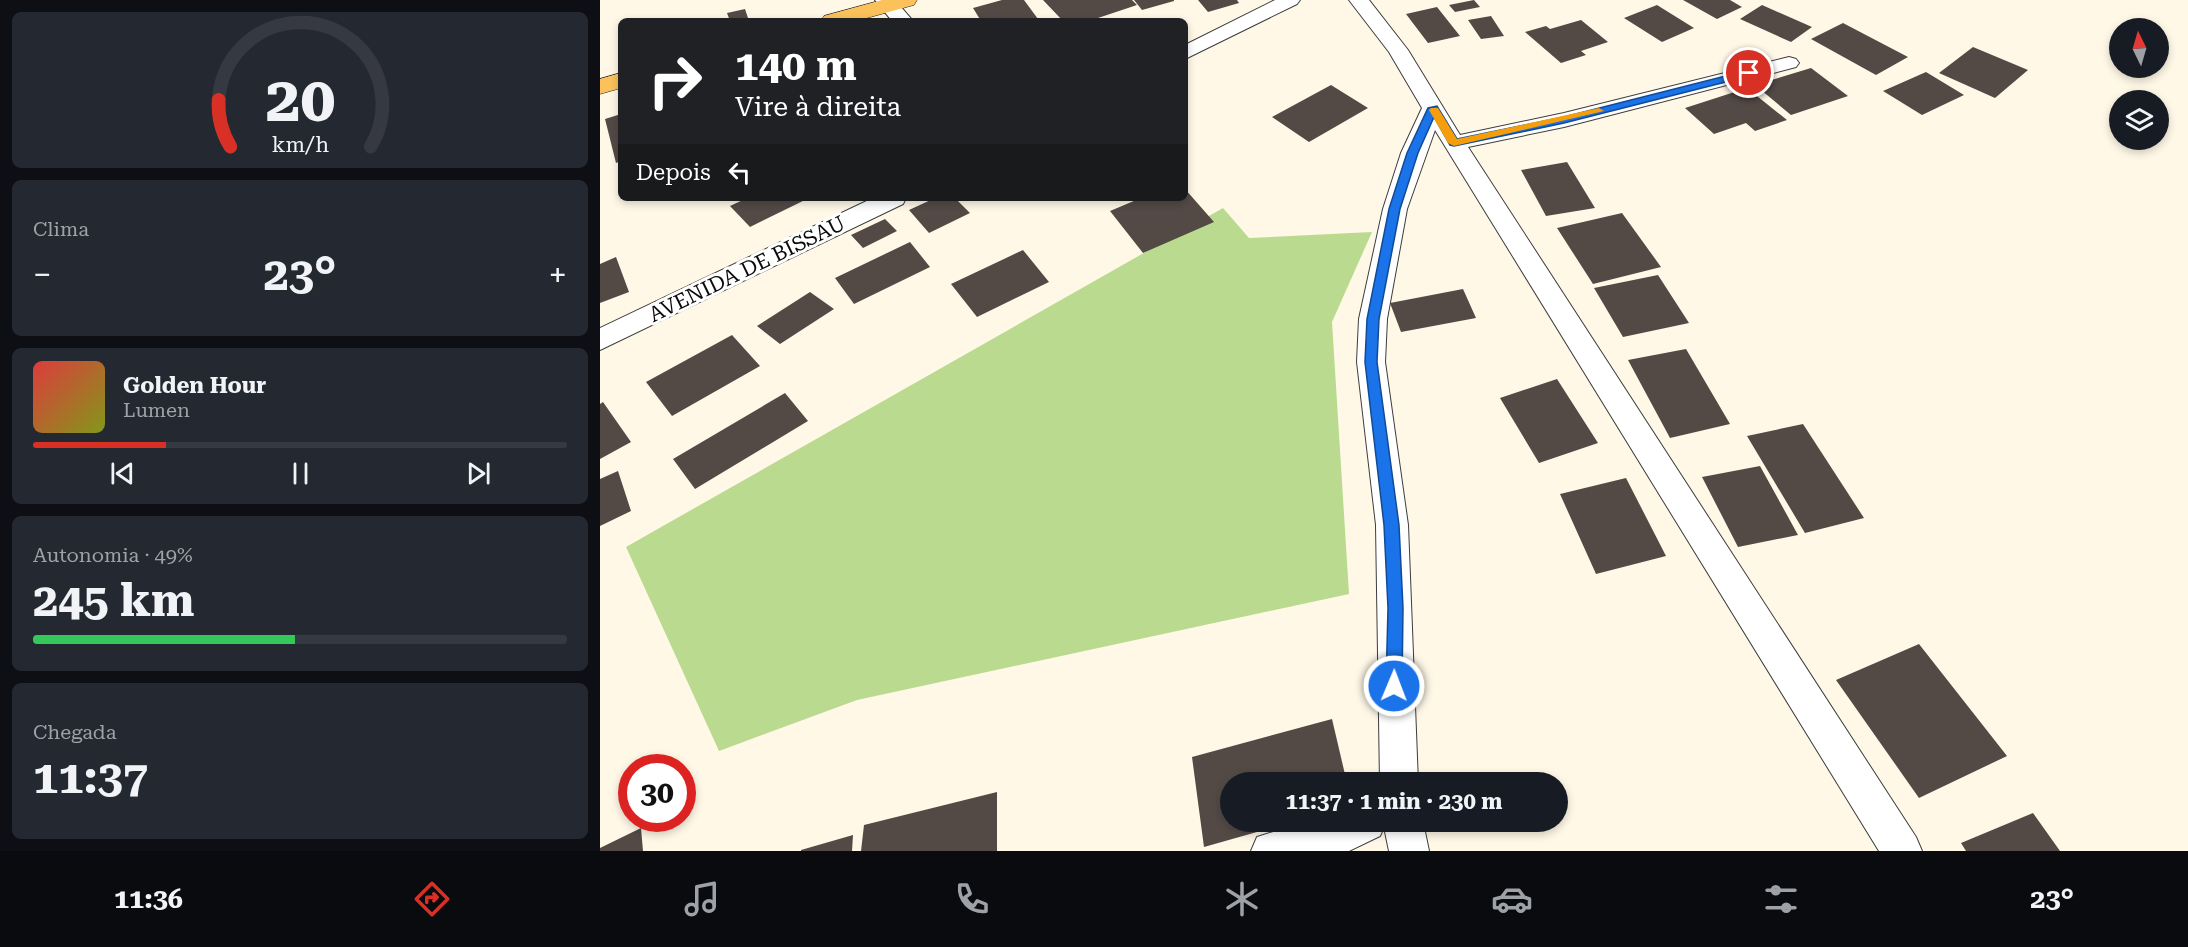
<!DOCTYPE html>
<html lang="pt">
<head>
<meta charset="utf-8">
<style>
  :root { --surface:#171b24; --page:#242831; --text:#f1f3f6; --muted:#9ea1a6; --line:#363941; --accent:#d93025 }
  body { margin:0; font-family:"Roboto Serif",serif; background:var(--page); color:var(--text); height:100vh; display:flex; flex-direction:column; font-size:22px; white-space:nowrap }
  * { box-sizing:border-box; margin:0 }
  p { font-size:20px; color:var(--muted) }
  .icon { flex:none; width:33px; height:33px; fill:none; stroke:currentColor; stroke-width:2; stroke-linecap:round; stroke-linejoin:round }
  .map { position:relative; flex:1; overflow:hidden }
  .details { display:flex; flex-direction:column; gap:12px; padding:12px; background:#0d0f14; width:600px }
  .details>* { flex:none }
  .banner { position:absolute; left:18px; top:18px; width:570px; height:183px; border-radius:9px; box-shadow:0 3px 9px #0003; background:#202124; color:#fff; overflow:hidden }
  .needle { width:39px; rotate:355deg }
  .fabs { position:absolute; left:1509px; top:18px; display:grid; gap:12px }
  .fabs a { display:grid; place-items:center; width:60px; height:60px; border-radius:50%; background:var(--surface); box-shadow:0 3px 9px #0003; font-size:30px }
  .speed { position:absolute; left:18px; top:754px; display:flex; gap:12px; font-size:30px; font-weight:700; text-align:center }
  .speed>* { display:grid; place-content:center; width:78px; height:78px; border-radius:50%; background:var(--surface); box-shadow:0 3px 9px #0003; line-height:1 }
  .speed .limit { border:9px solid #d22; background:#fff; color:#111 }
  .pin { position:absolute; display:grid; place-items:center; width:51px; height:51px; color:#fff; margin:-26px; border:3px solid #fff; border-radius:50%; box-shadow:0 2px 6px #0007 }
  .me { position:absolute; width:66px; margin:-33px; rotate:1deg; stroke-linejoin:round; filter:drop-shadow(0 0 4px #0008) }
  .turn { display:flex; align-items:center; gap:21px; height:126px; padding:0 18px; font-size:27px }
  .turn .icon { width:78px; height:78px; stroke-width:2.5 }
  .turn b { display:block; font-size:42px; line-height:51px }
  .then { display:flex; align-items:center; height:57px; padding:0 18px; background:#0003; gap:12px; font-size:22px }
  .big { font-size:45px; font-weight:700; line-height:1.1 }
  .details .tile { flex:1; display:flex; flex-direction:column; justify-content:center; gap:9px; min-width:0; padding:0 21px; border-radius:9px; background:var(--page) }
  .details .dial { align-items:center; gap:0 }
  .dial svg { height:156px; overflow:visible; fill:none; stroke:var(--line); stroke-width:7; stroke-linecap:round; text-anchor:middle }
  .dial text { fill:var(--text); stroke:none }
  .song { display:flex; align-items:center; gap:18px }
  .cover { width:72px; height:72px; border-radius:9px; background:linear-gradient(135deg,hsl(0 70% 55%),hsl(70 70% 35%)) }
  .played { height:6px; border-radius:3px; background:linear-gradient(90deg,var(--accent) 25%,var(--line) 25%) }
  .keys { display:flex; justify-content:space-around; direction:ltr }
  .heat { display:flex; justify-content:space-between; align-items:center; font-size:33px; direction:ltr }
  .charge { height:9px; border-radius:4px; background:linear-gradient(90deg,#34c759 49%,var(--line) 0) }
  .trip { position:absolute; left:620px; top:772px; width:348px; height:60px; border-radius:30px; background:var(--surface); box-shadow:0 3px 9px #0003; font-weight:700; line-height:60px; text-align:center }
  .tabs { display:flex; height:96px; justify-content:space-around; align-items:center; background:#090b0e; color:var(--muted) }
  .tabs .icon { width:42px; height:42px }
  .tabs .active { color:var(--accent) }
  .tabs b { font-size:27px; color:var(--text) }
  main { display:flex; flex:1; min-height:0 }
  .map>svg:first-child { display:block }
  .forest { fill:#bada90 }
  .building { fill:#534a46 }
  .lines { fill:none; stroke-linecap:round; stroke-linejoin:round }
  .minor-casing { stroke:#3d3d3d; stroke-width:2 }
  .primary-casing { stroke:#1b1b1b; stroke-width:1 }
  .minor { fill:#fff; fill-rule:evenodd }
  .primary { fill:#fbc25b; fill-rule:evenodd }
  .route { fill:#1a73e8; stroke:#114b97; stroke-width:1.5 }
  .slow { fill:#f59e0b }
  .labels { text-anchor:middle; stroke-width:6; stroke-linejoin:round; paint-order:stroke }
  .street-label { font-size:21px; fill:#0a0a0a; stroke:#fff }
</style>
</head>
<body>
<main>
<section class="details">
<div class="tile dial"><svg viewBox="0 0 100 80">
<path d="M14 69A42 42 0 1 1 86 69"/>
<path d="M14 69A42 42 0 0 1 8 45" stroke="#d93025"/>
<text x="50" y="56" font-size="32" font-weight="700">20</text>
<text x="50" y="72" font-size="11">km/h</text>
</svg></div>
<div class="tile"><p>Clima</p>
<div class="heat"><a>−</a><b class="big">23°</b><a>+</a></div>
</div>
<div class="tile">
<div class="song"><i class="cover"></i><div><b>Golden Hour</b><p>Lumen</p></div></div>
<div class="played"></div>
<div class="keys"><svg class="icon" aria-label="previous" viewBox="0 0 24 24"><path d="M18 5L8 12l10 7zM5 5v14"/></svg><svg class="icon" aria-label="pause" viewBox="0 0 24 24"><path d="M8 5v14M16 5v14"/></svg><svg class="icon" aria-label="next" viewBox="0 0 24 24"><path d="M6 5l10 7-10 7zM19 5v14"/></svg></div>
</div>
<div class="tile"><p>Autonomia · 49%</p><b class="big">245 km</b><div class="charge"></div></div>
<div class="tile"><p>Chegada</p><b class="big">11:37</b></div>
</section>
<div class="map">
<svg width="1588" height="851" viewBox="0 0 1588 851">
  <rect width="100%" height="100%" fill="#fff8e7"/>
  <path class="forest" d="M 623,208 L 649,238 L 772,232 L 732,322 L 749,594 L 257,700 L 119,751 L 26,547 Z"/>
  <path class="building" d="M 402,0 L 424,0 L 438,19 L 381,21 L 373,8 Z
    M 443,0 L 532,0 L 537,5 L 489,21 L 463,21 Z
    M 534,0 L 574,0 L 574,1 L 542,10 Z
    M 598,0 L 637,0 L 639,3 L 608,12 Z
    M 874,0 L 880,7 L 855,12 L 849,5 Z
    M 1083,0 L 1130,0 L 1142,7 L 1117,19 Z
    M 1057,5 L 1094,28 L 1062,42 L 1024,18 Z
    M 1162,5 L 1212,27 L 1191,42 L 1140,19 Z
    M 837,7 L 860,36 L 828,43 L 806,14 Z
    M 145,9 L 149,21 L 130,21 L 127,13 Z
    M 891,16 L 904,36 L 881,39 L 868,20 Z
    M 981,20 L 1008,42 L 981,51 L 986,55 L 961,63 L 925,32 L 946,26 L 950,29 Z
    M 1243,23 L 1308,57 L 1276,75 L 1211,39 Z
    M 1373,47 L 1428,70 L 1395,98 L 1339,73 Z
    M 1211,68 L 1248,96 L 1191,115 L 1155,85 Z
    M 1326,72 L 1364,95 L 1322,115 L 1283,91 Z
    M 731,85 L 768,108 L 709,142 L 672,117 Z
    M 1147,88 L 1187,120 L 1155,131 L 1146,123 L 1114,134 L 1085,108 Z
    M 21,114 L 21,161 L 16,163 L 5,119 Z
    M 967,162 L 995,208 L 946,216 L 921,170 Z
    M 585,189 L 614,222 L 543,253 L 510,211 L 541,198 L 585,198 Z
    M 147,198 L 209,198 L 150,227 L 130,206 Z
    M 335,198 L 355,198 L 370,213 L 329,233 L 309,210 Z
    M 1022,213 L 1061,267 L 993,284 L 957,228 Z
    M 285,219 L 297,231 L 263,248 L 251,235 Z
    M 310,242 L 330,267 L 254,304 L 235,278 Z
    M 423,250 L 449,282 L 377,317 L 351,284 Z
    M 16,257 L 29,292 L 0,303 L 0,264 Z
    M 1058,275 L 1089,323 L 1023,337 L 994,288 Z
    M 863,289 L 876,318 L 801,332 L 790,303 Z
    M 210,292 L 234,309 L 180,344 L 157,326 Z
    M 132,335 L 160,366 L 72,416 L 46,382 Z
    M 1086,349 L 1130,424 L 1070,438 L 1028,360 Z
    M 957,379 L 998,443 L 939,463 L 900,398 Z
    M 185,393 L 208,421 L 95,489 L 73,459 Z
    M 3,402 L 31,442 L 0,459 L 0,404 Z
    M 1203,424 L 1264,518 L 1205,533 L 1147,436 Z
    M 1160,466 L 1198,535 L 1138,547 L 1102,477 Z
    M 18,471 L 31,511 L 0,526 L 0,479 Z
    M 1026,478 L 1066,556 L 996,574 L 960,494 Z
    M 1319,644 L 1407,756 L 1319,798 L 1236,680 Z
    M 732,719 L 747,783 L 630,783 L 630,822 L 689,823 L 604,847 L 592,757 Z
    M 397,792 L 397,851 L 261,851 L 264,825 Z
    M 1433,813 L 1460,851 L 1366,851 L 1361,843 Z
    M 41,828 L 43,851 L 0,851 L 0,848 Z
    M 253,835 L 252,851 L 201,851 L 201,850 Z"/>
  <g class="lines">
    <defs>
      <path id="minor" d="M 275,0 L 295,0 L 313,21 L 292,21 Z
        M 675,0 L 700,0 L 697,4 L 585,59 L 585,45 Z
        M 749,0 L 769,0 L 808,50 L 860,135 L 964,113 L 1189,57 L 1196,59 L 1199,63 L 1196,67 L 964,127 L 868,147 L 1316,837 L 1322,851 L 1279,851 L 835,130 L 807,209 L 787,319 L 785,362 L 808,525 L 818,783 L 780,783 L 776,525 L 757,362 L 759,319 L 783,209 L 801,153 L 822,108 L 789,52 Z
        M 273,198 L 306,198 L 303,204 L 0,350 L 0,328 Z
        M 705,822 L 823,822 L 829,851 L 789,851 L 784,827 L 780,836 L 749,851 L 651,851 L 657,837 Z"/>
      <path id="primary" d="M 282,0 L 317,0 L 314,5 L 256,21 L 221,21 L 224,16 Z
        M 21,73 L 21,88 L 0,94 L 0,79 Z"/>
    </defs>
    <use href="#minor" class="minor-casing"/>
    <use href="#primary" class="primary-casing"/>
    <use href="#minor" class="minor"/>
    <use href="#primary" class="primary"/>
  </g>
  <path class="route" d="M 1149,70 L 1154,73 L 1153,75 L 964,123 L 854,146 L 850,145 L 834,117 L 818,153 L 800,209 L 779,319 L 777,362 L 799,525 L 803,608 L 802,686 L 800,692 L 794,694 L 788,692 L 786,686 L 788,608 L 784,525 L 765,362 L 767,319 L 789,209 L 807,153 L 828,108 L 837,106 L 857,139 L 964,117 Z"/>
  <path class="slow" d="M 831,108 L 838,108 L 857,139 L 999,108 L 1004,111 L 854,146 L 848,143 L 829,110 Z"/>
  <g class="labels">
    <g class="street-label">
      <text transform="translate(147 269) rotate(-26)" y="7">AVENIDA DE BISSAU</text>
    </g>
  </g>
</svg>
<div class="fabs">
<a><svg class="needle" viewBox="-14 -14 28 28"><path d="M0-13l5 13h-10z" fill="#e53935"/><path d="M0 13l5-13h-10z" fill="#9ea1a6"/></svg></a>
<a><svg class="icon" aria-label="layers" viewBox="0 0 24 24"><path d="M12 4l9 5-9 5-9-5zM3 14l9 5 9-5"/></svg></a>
</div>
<div class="speed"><div class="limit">30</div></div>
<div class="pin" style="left:1149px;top:73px;background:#d93025"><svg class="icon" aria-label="arrive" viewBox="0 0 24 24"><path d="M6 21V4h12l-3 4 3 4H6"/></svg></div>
<svg class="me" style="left:794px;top:686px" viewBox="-20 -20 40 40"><circle r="17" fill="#1a73e8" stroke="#fff" stroke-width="3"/><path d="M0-11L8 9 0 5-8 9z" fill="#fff"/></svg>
<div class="trip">11:37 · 1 min · 230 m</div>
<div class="banner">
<div class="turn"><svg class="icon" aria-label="right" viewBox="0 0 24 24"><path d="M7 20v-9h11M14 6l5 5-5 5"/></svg><div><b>140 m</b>Vire à direita</div></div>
<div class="then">Depois<svg class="icon" aria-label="left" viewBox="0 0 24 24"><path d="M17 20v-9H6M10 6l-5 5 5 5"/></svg></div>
</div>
</div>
</main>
<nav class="tabs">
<b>11:36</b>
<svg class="icon active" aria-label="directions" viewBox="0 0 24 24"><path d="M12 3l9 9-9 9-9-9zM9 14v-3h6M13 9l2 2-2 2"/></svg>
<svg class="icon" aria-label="music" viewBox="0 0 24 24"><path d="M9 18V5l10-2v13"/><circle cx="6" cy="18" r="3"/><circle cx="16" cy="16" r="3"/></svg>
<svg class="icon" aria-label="phone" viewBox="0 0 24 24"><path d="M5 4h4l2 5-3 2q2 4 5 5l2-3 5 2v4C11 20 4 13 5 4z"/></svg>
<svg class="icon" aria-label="climate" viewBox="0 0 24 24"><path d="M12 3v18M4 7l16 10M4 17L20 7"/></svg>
<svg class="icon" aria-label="car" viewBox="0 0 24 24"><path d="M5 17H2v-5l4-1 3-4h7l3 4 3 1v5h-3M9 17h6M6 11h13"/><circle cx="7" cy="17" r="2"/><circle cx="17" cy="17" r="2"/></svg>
<svg class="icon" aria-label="filters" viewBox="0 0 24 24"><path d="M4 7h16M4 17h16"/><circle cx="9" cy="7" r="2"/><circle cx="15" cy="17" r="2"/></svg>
<b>23°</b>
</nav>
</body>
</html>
